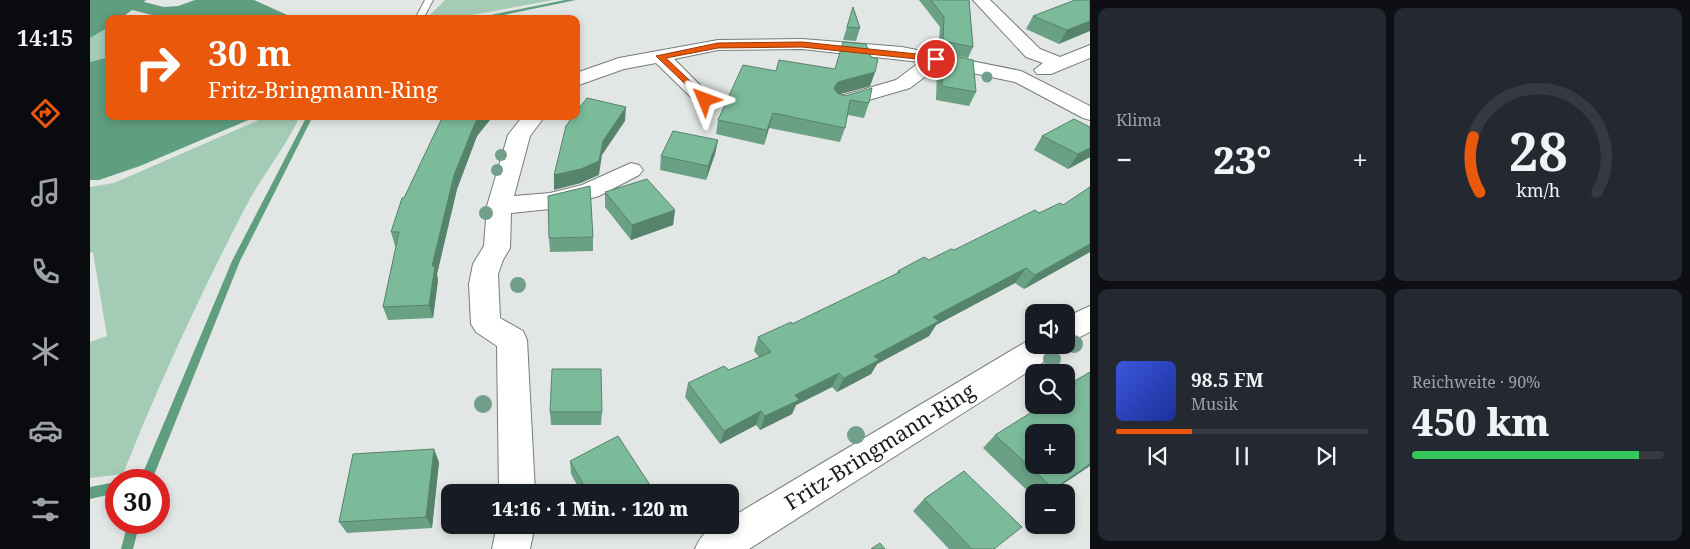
<!DOCTYPE html>
<html lang="de">
<head>
<meta charset="utf-8">
<style>
  :root { --surface:#171b24; --page:#242831; --text:#f1f3f6; --muted:#9ea1a6; --line:#363941; --accent:#ea580c }
  body { margin:0; font-family:"Noto Serif",serif; background:var(--page); color:var(--text); height:100vh; display:flex; flex-direction:column; font-size:19px; white-space:nowrap }
  * { box-sizing:border-box; margin:0 }
  p { font-size:16px; color:var(--muted) }
  .icon { flex:none; width:28px; height:28px; fill:none; stroke:currentColor; stroke-width:2; stroke-linecap:round; stroke-linejoin:round }
  .map { position:relative; flex:1; overflow:hidden }
  .details { display:flex; flex-direction:column; gap:8px; padding:8px; background:#0d0f14; width:600px }
  .details>* { flex:none }
  .top-card { position:absolute; left:15px; top:15px; width:475px; height:105px; border-radius:10px; box-shadow:0 2px 8px #0003; background:#ea580c; color:#fff; overflow:hidden }
  .fabs { position:absolute; left:935px; top:304px; display:grid; gap:10px }
  .fabs a { display:grid; place-items:center; width:50px; height:50px; border-radius:10px; background:var(--surface); box-shadow:0 2px 8px #0003; font-size:25px }
  .speed { position:absolute; left:15px; top:469px; display:flex; gap:10px; font-size:25px; font-weight:700; text-align:center }
  .speed>* { display:grid; place-content:center; width:65px; height:65px; border-radius:50%; background:var(--surface); box-shadow:0 2px 8px #0003; line-height:1 }
  .speed .limit { border:8px solid #d22; background:#fff; color:#111 }
  .pin { position:absolute; display:grid; place-items:center; width:42px; height:42px; color:#fff; margin:-21px; border:2px solid #fff; border-radius:50%; box-shadow:0 1px 5px #0007 }
  .me { position:absolute; width:55px; margin:-28px; rotate:314deg; stroke-linejoin:round; filter:drop-shadow(0 0 4px #0008) }
  .turn { display:flex; align-items:center; gap:18px; height:105px; padding:0 20px; font-size:22px }
  .turn .icon { width:65px; height:65px; stroke-width:2.5 }
  .turn b { display:block; font-size:35px; line-height:42px }
  .big { font-size:38px; font-weight:800; line-height:1.1 }
  .details .card { flex:1; display:flex; flex-direction:column; justify-content:center; gap:8px; min-width:0; padding:0 18px; border-radius:10px; background:var(--page) }
  .details .dial { align-items:center; gap:0 }
  .dial svg { height:130px; overflow:visible; fill:none; stroke:var(--line); stroke-width:7; stroke-linecap:round; text-anchor:middle }
  .dial text { fill:var(--text); stroke:none }
  .song { display:flex; align-items:center; gap:15px }
  .cover { width:60px; height:60px; border-radius:8px; background:linear-gradient(135deg,hsl(230 70% 55%),hsl(230 70% 35%)) }
  .played { height:5px; border-radius:2px; background:linear-gradient(90deg,var(--accent) 30%,var(--line) 30%) }
  .keys { display:flex; justify-content:space-around; direction:ltr }
  .heat { display:flex; justify-content:space-between; align-items:center; font-size:28px; direction:ltr }
  .charge { height:8px; border-radius:4px; background:linear-gradient(90deg,#34c759 90%,var(--line) 0) }
  .details .tiles { flex:1; display:grid; gap:8px; grid-template-columns:repeat(2,1fr) }
  .trip { position:absolute; left:351px; top:484px; width:298px; height:50px; border-radius:10px; background:var(--surface); box-shadow:0 2px 8px #0003; font-weight:800; line-height:50px; text-align:center }
  main { display:flex; flex:1; min-height:0 }
  .tab-bar { display:flex; flex-direction:column; width:90px; justify-content:space-around; align-items:center; background:#090b0e; color:var(--muted) }
  .tab-bar .icon { width:35px; height:35px }
  .tab-bar .current { color:var(--accent) }
  .tab-bar b { font-size:22px; color:var(--text) }
  .map>svg:first-child { display:block }
  .green { fill:#a3cbb5 }
  .water { fill:#5f9e7f }
  .lines { fill:none; stroke-linecap:round; stroke-linejoin:round }
  .stream { fill:#5f9e7f; fill-rule:evenodd }
  .service-casing { stroke:#787c7a; stroke-width:2 }
  .minor-casing { stroke:#787c7a; stroke-width:2 }
  .service { fill:#fff; fill-rule:evenodd }
  .minor { fill:#fff; fill-rule:evenodd }
  .tree { fill:#729e8c }
  .wall { fill:#6aa184 }
  .shaded-wall { fill:#56836c }
  .building { fill:#7bbb9a; stroke:#56836c; fill-rule:evenodd }
  .route { fill:#ea580c; stroke:#983908 }
  .labels { text-anchor:middle; stroke-width:5; stroke-linejoin:round; paint-order:stroke }
  .near-street-label { font-size:21px; fill:#1a1c1b; stroke:#fff }
</style>
</head>
<body>
<main>
<nav class="tab-bar">
<b>14:15</b>
<svg class="icon current" aria-label="directions" viewBox="0 0 24 24"><path d="M12 3l9 9-9 9-9-9zM9 14v-3h6M13 9l2 2-2 2"/></svg>
<svg class="icon" aria-label="music" viewBox="0 0 24 24"><path d="M9 18V5l10-2v13"/><circle cx="6" cy="18" r="3"/><circle cx="16" cy="16" r="3"/></svg>
<svg class="icon" aria-label="phone" viewBox="0 0 24 24"><path d="M5 4h4l2 5-3 2q2 4 5 5l2-3 5 2v4C11 20 4 13 5 4z"/></svg>
<svg class="icon" aria-label="climate" viewBox="0 0 24 24"><path d="M12 3v18M4 7l16 10M4 17L20 7"/></svg>
<svg class="icon" aria-label="car" viewBox="0 0 24 24"><path d="M5 17H2v-5l4-1 3-4h7l3 4 3 1v5h-3M9 17h6M6 11h13"/><circle cx="7" cy="17" r="2"/><circle cx="17" cy="17" r="2"/></svg>
<svg class="icon" aria-label="filters" viewBox="0 0 24 24"><path d="M4 7h16M4 17h16"/><circle cx="9" cy="7" r="2"/><circle cx="15" cy="17" r="2"/></svg>
</nav>
<div class="map">
<svg width="1000" height="549" viewBox="0 0 1000 549">
  <rect width="100%" height="100%" fill="#e2e6e4"/>
  <path class="green" d="M 355,0 L 463,0 L 360,19 L 336,19 Z
    M 19,27 L 19,57 L 0,62 L 0,38 Z
    M 178,116 L 210,116 C 196,147 171,177 155,208 C 110,295 69,383 33,474 L 0,478 L 0,342 L 17,336 L 3,252 L 0,253 L 0,187 L 24,183 Z"/>
  <path class="water" d="M 0,0 L 56,0 L 54,2 L 74,7 L 88,6 L 105,0 L 164,0 L 206,19 L 78,19 L 42,10 L 30,19 L 19,19 L 19,27 L 0,38 Z
    M 19,57 L 19,116 L 168,116 L 50,166 L 9,180 L 0,180 L 0,62 Z"/>
  <g class="lines">
    <path class="stream" d="M 475,0 L 486,0 L 394,19 L 381,19 Z
      M 217,116 L 223,116 L 150,261 L 62,480 L 50,480 L 142,261 Z
      M 26,482 L 26,493 L 0,499 L 0,487 Z
      M 38,522 L 50,522 L 43,549 L 31,549 Z"/>
    <defs>
      <path id="service" d="M 335,0 L 343,0 L 333,19 L 325,19 Z"/>
      <path id="minor" d="M 883,0 L 900,0 L 950,49 L 970,57 L 1000,45 L 1000,58 L 961,74 L 947,74 L 944,70 L 953,63 L 936,57 Z
        M 712,39 L 812,47 L 931,71 L 1000,106 L 1000,120 L 993,118 L 925,82 L 849,66 L 820,88 L 751,108 L 744,106 L 741,102 L 744,98 L 806,80 L 830,62 L 712,49 L 628,50 L 584,59 L 625,100 L 622,104 L 615,106 L 608,104 L 566,63 L 534,69 L 486,86 L 486,73 L 529,58 L 628,40 Z
        M 433,116 L 455,116 L 440,136 L 424,196 L 460,193 L 492,185 L 541,163 L 549,165 L 553,170 L 549,175 L 509,196 L 460,209 L 421,213 L 420,248 L 413,260 L 408,274 L 410,318 L 433,331 L 437,340 L 445,492 L 409,492 L 407,346 L 386,332 L 381,324 L 379,284 L 383,264 L 394,246 L 397,206 L 418,135 Z
        M 1000,306 L 1000,332 L 976,344 L 976,317 Z
        M 944,337 L 944,345 L 970,345 L 966,354 L 659,549 L 605,549 C 612,532 622,525 640,525 L 640,518 Z
        M 407,525 L 445,525 L 440,549 L 402,549 Z"/>
    </defs>
    <use href="#service" class="service-casing"/>
    <use href="#minor" class="minor-casing"/>
    <use href="#service" class="service"/>
    <use href="#minor" class="minor"/>
  </g>
  <g class="tree">
    <circle cx="897" cy="77" r="5.5"/>
    <circle cx="411" cy="155" r="6"/>
    <circle cx="407" cy="170" r="6"/>
    <circle cx="396" cy="213" r="7"/>
    <circle cx="428" cy="285" r="8"/>
    <circle cx="984" cy="344" r="9"/>
    <circle cx="962" cy="359" r="9"/>
    <circle cx="393" cy="404" r="9"/>
    <circle cx="766" cy="435" r="9"/>
  </g>
  <path class="wall" d="M 829,0 L 879,0 L 883,47 L 878,58 L 848,52 L 850,27 Z
    M 1000,0 L 969,44 L 936,29 L 943,16 Z
    M 759,20 L 770,28 L 766,41 L 753,40 Z
    M 853,56 L 886,92 L 879,106 L 846,100 L 847,70 Z
    M 745,69 L 785,72 L 780,86 L 750,94 L 779,103 L 774,118 L 758,115 L 755,128 L 750,142 L 679,128 L 674,145 L 626,134 L 628,120 L 686,71 Z
    M 353,116 L 403,116 L 387,136 L 367,189 L 347,274 L 348,280 L 343,318 L 298,320 L 293,307 L 306,246 L 305,246 L 301,232 L 314,198 Z
    M 1000,127 L 1000,157 L 978,169 L 944,150 L 952,136 Z
    M 628,140 L 625,154 L 616,180 L 570,170 L 571,156 Z
    M 1000,187 L 1000,252 L 934,289 L 925,283 L 846,325 L 839,336 L 787,364 L 781,374 L 747,392 L 742,387 L 706,405 L 702,414 L 670,430 L 666,425 L 630,444 L 595,397 L 598,383 L 639,370 L 669,357 L 664,351 L 668,337 L 702,324 L 806,274 L 808,271 L 839,260 L 864,250 L 949,213 L 973,205 Z
    M 515,192 L 585,210 L 583,225 L 541,240 L 515,207 Z
    M 503,237 L 503,251 L 460,252 L 459,238 Z
    M 1000,372 L 1000,466 L 961,492 L 944,492 L 944,497 L 893,448 L 905,435 L 976,405 L 976,389 L 983,382 Z
    M 460,412 L 512,412 L 511,425 L 461,425 Z
    M 480,461 L 561,492 L 491,492 L 481,474 Z
    M 349,462 L 342,528 L 257,533 L 249,522 Z
    M 834,499 L 904,549 L 859,549 L 823,511 Z"/>
  <path class="shaded-wall" d="M 1000,21 L 1000,31 L 969,44 L 977,30 Z
    M 785,72 L 780,86 L 743,96 L 744,88 L 748,82 Z
    M 536,107 L 535,121 L 512,155 L 509,175 L 491,183 L 464,190 L 464,175 Z
    M 683,113 L 679,128 L 674,145 L 677,130 Z
    M 390,116 L 403,116 L 387,136 L 367,189 L 347,274 L 348,280 L 343,318 L 339,305 L 342,266 L 364,175 L 385,123 Z
    M 628,140 L 625,154 L 616,180 L 618,166 Z
    M 1000,148 L 1000,157 L 978,169 L 988,154 Z
    M 585,210 L 583,225 L 541,240 L 542,225 Z
    M 1000,244 L 1000,252 L 934,289 L 945,275 Z
    M 936,268 L 925,283 L 846,325 L 839,336 L 787,364 L 781,374 L 747,392 L 754,378 L 784,356 L 843,317 Z
    M 749,373 L 742,387 L 706,405 L 702,414 L 670,430 L 675,416 L 705,395 Z
    M 671,411 L 666,425 L 630,444 L 634,431 Z
    M 344,449 L 349,462 L 342,528 L 336,517 Z
    M 1000,464 L 1000,466 L 998,467 L 961,492 L 960,492 Z
    M 562,488 L 561,492 L 555,492 Z
    M 512,525 L 517,525 L 512,528 Z"/>
  <path class="building" d="M 841,0 L 879,0 L 883,47 L 853,41 L 854,17 Z
    M 985,0 L 1000,0 L 1000,21 L 977,30 L 943,16 Z
    M 763,7 L 770,28 L 757,27 Z
    M 753,42 L 776,44 L 781,57 L 788,59 L 785,72 L 748,82 L 744,88 L 747,93 L 755,96 L 782,88 L 779,103 L 760,100 L 755,128 L 683,113 L 677,130 L 628,120 L 653,65 L 686,71 L 689,60 L 745,69 Z
    M 855,54 L 883,60 L 886,92 L 852,86 L 853,56 Z
    M 497,98 L 536,107 L 513,141 L 509,161 L 491,169 L 464,175 L 476,126 L 483,116 L 486,116 L 486,112 Z
    M 353,116 L 390,116 L 385,123 L 364,175 L 342,266 L 345,266 L 339,305 L 293,307 L 309,232 L 301,232 L 312,198 L 314,198 Z
    M 984,119 L 1000,127 L 1000,148 L 988,154 L 952,136 Z
    M 583,131 L 628,140 L 618,166 L 571,156 Z
    M 557,179 L 585,210 L 542,225 L 515,192 Z
    M 500,186 L 503,237 L 459,238 L 458,196 Z
    M 1000,187 L 1000,244 L 945,275 L 936,268 L 843,317 L 849,321 L 784,356 L 789,360 L 754,378 L 749,373 L 705,395 L 709,400 L 675,416 L 671,411 L 634,431 L 598,383 L 634,366 L 639,370 L 681,352 L 668,337 L 701,322 L 702,324 L 810,272 L 808,271 L 834,257 L 839,260 L 861,249 L 864,250 L 945,210 L 949,213 L 970,203 L 973,205 Z
    M 462,369 L 511,369 L 512,412 L 460,412 Z
    M 1000,372 L 1000,464 L 964,489 L 905,435 L 953,405 L 976,405 L 976,390 L 986,384 L 983,382 ZM 944,432 L 976,432 L 976,465 L 944,465 Z
    M 528,436 L 562,488 L 555,492 L 498,492 L 480,461 Z
    M 344,449 L 336,517 L 249,522 L 263,454 Z
    M 874,471 L 932,527 L 904,549 L 882,549 L 834,499 Z
    M 790,543 L 795,549 L 781,549 Z"/>
  <path class="route" d="M 712,42 L 846,56 L 850,59 L 846,61 L 712,47 L 628,48 L 576,58 L 618,98 L 618,102 L 615,103 L 566,56 L 628,43 Z"/>
  <g class="labels">
    <g class="near-street-label">
      <text transform="translate(790 447) rotate(-32)" y="7">Fritz-Bringmann-Ring</text>
    </g>
  </g>
</svg>
<div class="fabs">
<a><svg class="icon" aria-label="sound" viewBox="0 0 24 24"><path d="M4 9h4l5-4v14l-5-4H4zM17 9q2 3 0 6"/></svg></a>
<a><svg class="icon" aria-label="search" viewBox="0 0 24 24"><circle cx="10" cy="10" r="6"/><path d="M15 15l6 6"/></svg></a>
<a>+</a>
<a>−</a>
</div>
<div class="speed"><div class="limit">30</div></div>
<div class="pin" style="left:846px;top:59px;background:#d93025"><svg class="icon" aria-label="arrive" viewBox="0 0 24 24"><path d="M6 21V4h12l-3 4 3 4H6"/></svg></div>
<svg class="me" style="left:615px;top:100px" viewBox="-20 -20 40 40"><path d="M0-17L14 15 0 8-14 15z" fill="#ea580c" stroke="#fff" stroke-width="4"/></svg>
<div class="trip">14:16 · 1 Min. · 120 m</div>
<div class="top-card">
<div class="turn"><svg class="icon" aria-label="right" viewBox="0 0 24 24"><path d="M7 20v-9h11M14 6l5 5-5 5"/></svg><div><b>30 m</b>Fritz-Bringmann-Ring</div></div>
</div>
</div>
<section class="details">
<div class="tiles">
<div class="card"><p>Klima</p>
<div class="heat"><a>−</a><b class="big">23°</b><a>+</a></div>
</div>
<div class="card dial"><svg viewBox="0 0 100 80">
<path d="M14 69A42 42 0 1 1 86 69"/>
<path d="M14 69A42 42 0 0 1 10 35" stroke="#ea580c"/>
<text x="50" y="56" font-size="32" font-weight="700">28</text>
<text x="50" y="72" font-size="11">km/h</text>
</svg></div>
<div class="card">
<div class="song"><i class="cover"></i><div><b>98.5 FM</b><p>Musik</p></div></div>
<div class="played"></div>
<div class="keys"><svg class="icon" aria-label="previous" viewBox="0 0 24 24"><path d="M18 5L8 12l10 7zM5 5v14"/></svg><svg class="icon" aria-label="pause" viewBox="0 0 24 24"><path d="M8 5v14M16 5v14"/></svg><svg class="icon" aria-label="next" viewBox="0 0 24 24"><path d="M6 5l10 7-10 7zM19 5v14"/></svg></div>
</div>
<div class="card"><p>Reichweite · 90%</p><b class="big">450 km</b><div class="charge"></div></div>
</div>
</section>
</main>
</body>
</html>
